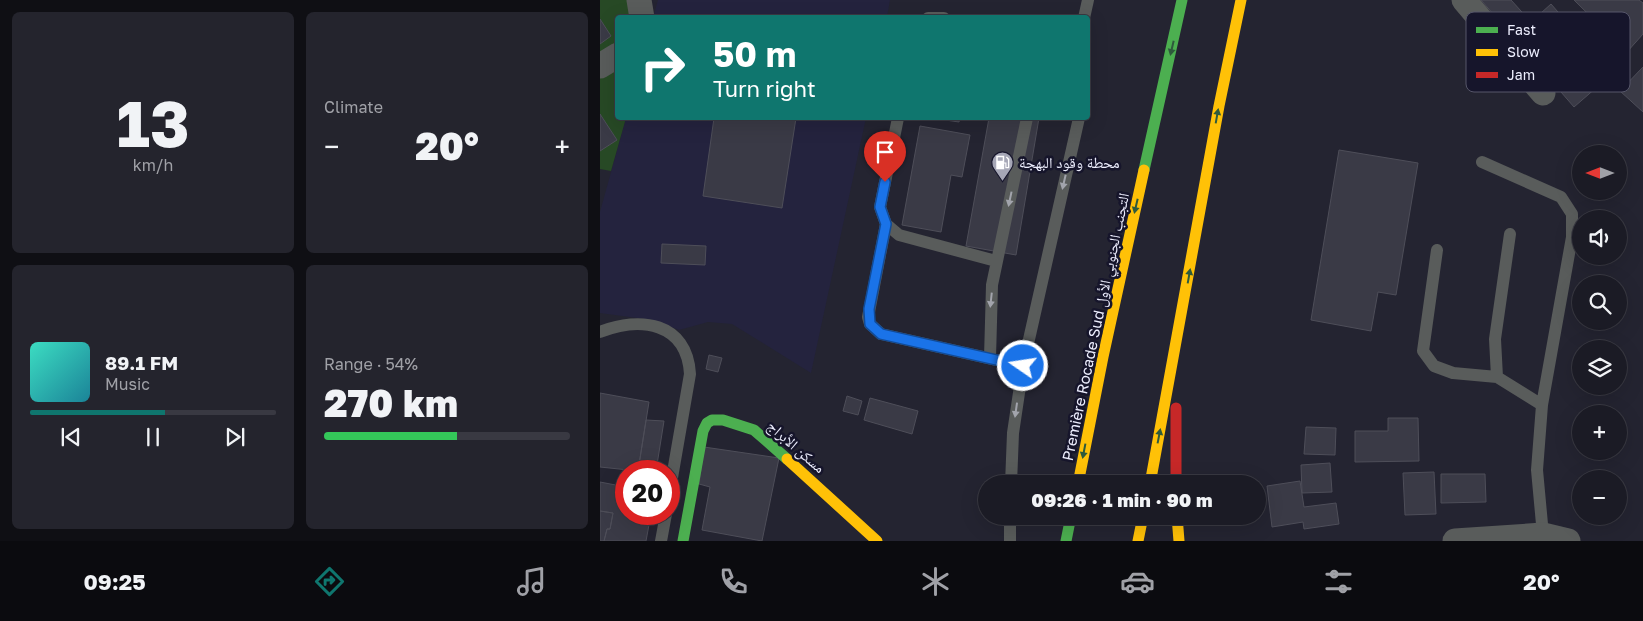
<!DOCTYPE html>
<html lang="en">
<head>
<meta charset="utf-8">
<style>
  :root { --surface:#1b1b25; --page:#24242d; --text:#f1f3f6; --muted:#a0a1a7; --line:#393942; --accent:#0f766e }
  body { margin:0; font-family:"Golos Text","Noto Naskh Arabic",sans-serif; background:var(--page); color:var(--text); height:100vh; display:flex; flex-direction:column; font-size:19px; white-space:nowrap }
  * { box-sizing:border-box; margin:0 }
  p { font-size:16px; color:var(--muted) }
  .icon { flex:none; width:28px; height:28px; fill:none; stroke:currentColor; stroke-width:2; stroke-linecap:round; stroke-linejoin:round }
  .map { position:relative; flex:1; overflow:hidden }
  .drawer { display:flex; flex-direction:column; gap:12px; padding:12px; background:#0f0f14; width:600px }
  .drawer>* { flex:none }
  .banner { position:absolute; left:15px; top:15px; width:475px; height:105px; border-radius:5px; box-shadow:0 5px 20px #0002,0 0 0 1px var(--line); background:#0f766e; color:#fff; overflow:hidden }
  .needle { width:32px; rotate:270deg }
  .tools { position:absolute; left:972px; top:145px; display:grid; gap:10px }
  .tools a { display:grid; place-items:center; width:55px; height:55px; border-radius:50%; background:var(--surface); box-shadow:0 5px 20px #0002,0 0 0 1px var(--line); font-size:25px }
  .speed { position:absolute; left:15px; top:460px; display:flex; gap:10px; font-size:25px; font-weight:700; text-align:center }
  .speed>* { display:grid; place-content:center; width:65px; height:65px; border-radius:50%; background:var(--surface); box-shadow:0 5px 20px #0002,0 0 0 1px var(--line); line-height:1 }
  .speed .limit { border:8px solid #d22; background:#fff; color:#111 }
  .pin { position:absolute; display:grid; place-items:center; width:42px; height:42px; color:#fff; margin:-51px -21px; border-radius:50% 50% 50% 0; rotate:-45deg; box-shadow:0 0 5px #0007 }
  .pin .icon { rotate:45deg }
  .me { position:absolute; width:55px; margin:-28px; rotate:283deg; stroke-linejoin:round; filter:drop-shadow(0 0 4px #0008) }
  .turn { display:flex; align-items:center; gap:18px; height:105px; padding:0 15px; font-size:22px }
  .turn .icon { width:65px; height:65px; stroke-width:2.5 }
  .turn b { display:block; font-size:35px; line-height:42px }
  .big { font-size:38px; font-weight:800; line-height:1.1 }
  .drawer .card { flex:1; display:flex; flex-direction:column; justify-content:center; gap:8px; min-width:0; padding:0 18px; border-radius:8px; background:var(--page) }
  .drawer .dial { align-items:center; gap:0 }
  .dial b { font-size:65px; line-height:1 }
  .song { display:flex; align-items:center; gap:15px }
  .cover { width:60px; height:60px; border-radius:8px; background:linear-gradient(135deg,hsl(170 70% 55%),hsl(190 70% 35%)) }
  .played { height:5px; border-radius:2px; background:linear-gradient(90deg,var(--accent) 55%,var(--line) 55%) }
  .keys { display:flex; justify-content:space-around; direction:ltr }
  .heat { display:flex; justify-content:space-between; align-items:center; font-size:28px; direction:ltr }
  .charge { height:8px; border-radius:4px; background:linear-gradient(90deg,#34c759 54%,var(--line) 0) }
  .drawer .tiles { flex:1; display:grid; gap:12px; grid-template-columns:repeat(2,1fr) }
  .trip { position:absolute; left:378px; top:475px; width:288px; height:50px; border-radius:25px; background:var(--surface); box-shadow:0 5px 20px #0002,0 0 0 1px var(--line); font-weight:800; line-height:50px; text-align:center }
  .tab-bar { display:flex; height:80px; justify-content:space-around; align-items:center; background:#0b0b0f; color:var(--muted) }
  .tab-bar .icon { width:35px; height:35px }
  .tab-bar .selected { color:var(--accent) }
  .tab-bar b { font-size:22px; color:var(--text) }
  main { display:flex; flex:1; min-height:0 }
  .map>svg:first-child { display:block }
  .built { fill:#24233e }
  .green { fill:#274925 }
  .building { fill:#3a3a46; stroke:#4e4e59 }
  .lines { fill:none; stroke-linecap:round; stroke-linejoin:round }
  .lane { stroke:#595c5b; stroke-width:12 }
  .street { stroke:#595c5b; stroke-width:25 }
  .fast { stroke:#4caf50; stroke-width:11 }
  .slow { stroke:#ffc107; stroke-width:11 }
  .jam { stroke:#c62828; stroke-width:11 }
  .oneway { fill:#2e5a3c }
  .oneway2 { fill:#a2a4ac }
  .route-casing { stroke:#114b97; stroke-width:12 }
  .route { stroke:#1a73e8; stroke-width:9 }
  .labels { text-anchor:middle; stroke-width:5; stroke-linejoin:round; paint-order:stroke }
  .poi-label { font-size:15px; fill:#ecedfd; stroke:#16152b; text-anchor:start }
  .street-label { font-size:15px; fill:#ecedfd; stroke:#16152b }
  .key { fill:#16152b; stroke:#56566a; stroke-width:1 }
  .key-label { font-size:14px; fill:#ecedfd }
</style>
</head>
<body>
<main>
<section class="drawer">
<div class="tiles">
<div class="card dial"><b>13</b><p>km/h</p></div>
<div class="card"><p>Climate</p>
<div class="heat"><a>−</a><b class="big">20°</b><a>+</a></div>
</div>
<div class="card">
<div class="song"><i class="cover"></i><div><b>89.1 FM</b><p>Music</p></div></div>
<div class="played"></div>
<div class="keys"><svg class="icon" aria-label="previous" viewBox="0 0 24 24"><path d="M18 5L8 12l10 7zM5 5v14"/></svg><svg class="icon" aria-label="pause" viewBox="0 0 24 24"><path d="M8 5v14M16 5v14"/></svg><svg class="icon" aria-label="next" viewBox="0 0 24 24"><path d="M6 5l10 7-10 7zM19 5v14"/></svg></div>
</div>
<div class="card"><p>Range · 54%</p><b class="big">270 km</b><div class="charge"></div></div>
</div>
</section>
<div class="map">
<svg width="1043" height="541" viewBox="0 0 1043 541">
  <rect width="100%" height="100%" fill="#242431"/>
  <path class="built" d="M 58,0 L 290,0 L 287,17 L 53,18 Z
    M 26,118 L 266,118 L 211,373 L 132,324 L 108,322 L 79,330 L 52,320 L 0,313 L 0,212 Z"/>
  <path class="green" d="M 0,0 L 30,0 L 33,17 L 18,18 L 17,45 L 0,56 Z
    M 17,65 L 18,118 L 26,118 L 11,171 L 0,169 L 0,77 Z"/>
  <path class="building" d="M 881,0 L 911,0 L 931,22 L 951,4 L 1012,74 L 974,107 Z
    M 974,0 L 1039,0 L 1043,3 L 1043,34 L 1027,52 Z
    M 0,19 L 11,36 L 0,44 Z
    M 1043,67 L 1043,112 L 1020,91 Z
    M 0,114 L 17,140 L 0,151 Z
    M 114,118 L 196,118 L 182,208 L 103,196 Z
    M 332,118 L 360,118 L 359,122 Z
    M 389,118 L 439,118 L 416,255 L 366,246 Z
    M 320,126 L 370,135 L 362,177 L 351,175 L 341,232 L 302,225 Z
    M 739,150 L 818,163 L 796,295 L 778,292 L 771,331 L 711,320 Z
    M 62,244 L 106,246 L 105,265 L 61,263 Z
    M 109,355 L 122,358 L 118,372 L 106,369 Z
    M 0,393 L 49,402 L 38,471 L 0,467 Z
    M 247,396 L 262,401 L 258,415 L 243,411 Z
    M 270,398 L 318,411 L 312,434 L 264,420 Z
    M 788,418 L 818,418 L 819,461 L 755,462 L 755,431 L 788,431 Z
    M 46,420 L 64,421 L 56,471 L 38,471 Z
    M 706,427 L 736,428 L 735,455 L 704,454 Z
    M 104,447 L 179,458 L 162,541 L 102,530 L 110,487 L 99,484 Z
    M 730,463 L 732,492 L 702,493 L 701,465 Z
    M 834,472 L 836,514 L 805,515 L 803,473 Z
    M 841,474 L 885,474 L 886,502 L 841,503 Z
    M 700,481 L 704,507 L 736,503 L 739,524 L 704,529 L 703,522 L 672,527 L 667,486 Z
    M 0,482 L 26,487 L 26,514 L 51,514 L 46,541 L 4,541 L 7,529 L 10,529 L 13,513 L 0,511 Z
    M 0,511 L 13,513 L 10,529 L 7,529 L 4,541 L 0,541 Z"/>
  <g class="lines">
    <path class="lane" d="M 328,18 L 344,18
      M 484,18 L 488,0
      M 298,118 L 280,207 L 286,224 L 299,235 L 396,261
      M 882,162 L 961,197 L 972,214 L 972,237 L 942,405 L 937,470 L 943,535
      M 286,224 L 268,317 L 270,324 L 281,334 L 423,366
      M 910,234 L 895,339 L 897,377 L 942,405
      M 837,250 L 823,351 L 834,366 L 853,373 L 897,377
      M 0,332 C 40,316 87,322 90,374 L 69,495
      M 390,358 L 392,285 L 427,118
      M 411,484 L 413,433 L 423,366 L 479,118
      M 61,541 L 66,514
      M 410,541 L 410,516"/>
    <path class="street" d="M 39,0 L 42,18
      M 864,0 L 943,93
      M 0,66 L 18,55
      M 855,541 L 943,535 L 968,541"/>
    <path class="fast" d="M 544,170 L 582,0
      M 83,541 L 103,431 L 107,423 L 112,420 L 123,420 L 154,430 L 187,459
      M 466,541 L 471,516"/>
    <path class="slow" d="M 187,459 L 277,541
      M 478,484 L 503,357 L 544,170
      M 550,484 L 619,106 L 641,0
      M 577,516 L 579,541
      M 538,541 L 543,516"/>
    <path class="jam" d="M 576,408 L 576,484"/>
  </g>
  <defs><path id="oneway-solid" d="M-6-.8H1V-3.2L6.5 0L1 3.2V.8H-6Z" transform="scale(1.25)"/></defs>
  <g class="oneway">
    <use href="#oneway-solid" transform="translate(572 48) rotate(103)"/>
    <use href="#oneway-solid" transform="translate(617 116) rotate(-80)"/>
    <use href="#oneway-solid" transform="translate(536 206) rotate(103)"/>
    <use href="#oneway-solid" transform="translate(589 276) rotate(-80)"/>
    <use href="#oneway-solid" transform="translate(559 436) rotate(-79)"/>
    <use href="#oneway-solid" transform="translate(484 451) rotate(101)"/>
  </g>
  <g class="oneway2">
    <use href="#oneway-solid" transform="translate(464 182) rotate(103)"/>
    <use href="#oneway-solid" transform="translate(410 199) rotate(102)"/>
    <use href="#oneway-solid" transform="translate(391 300) rotate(96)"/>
    <use href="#oneway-solid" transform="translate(416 410) rotate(98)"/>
  </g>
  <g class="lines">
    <defs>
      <path id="route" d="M 285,182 L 280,207 L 286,224 L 269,309 L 270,324 L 281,334 L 423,366"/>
    </defs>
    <use href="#route" class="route-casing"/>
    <use href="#route" class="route"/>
  </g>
  <defs>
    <symbol id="fuel-pin" viewBox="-11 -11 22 30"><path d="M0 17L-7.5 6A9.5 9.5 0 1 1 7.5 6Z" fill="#a6a7b6" stroke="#16152b"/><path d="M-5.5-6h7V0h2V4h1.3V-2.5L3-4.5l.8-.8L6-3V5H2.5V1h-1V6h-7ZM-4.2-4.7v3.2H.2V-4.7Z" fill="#fff"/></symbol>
  </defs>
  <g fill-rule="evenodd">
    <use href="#fuel-pin" x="390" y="150" width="25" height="34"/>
  </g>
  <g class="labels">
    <g class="poi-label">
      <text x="419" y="168">محطة وقود البهجة</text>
    </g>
    <g class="street-label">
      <text transform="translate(496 327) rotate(-78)" y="5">Première Rocade Sud التجنب الجنوبي الأول</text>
      <text transform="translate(196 447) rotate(41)" y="5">مسكن الأبراج</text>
    </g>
  </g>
  <rect x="866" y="12" width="164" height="80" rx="8" class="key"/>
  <rect x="876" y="27" width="22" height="6" fill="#4caf50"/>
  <rect x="876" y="49" width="22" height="7" fill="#ffc107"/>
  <rect x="876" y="72" width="22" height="6" fill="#c62828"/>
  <g class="key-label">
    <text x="907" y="35">Fast</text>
    <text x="907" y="57">Slow</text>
    <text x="907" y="80">Jam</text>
  </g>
</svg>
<div class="tools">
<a><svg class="needle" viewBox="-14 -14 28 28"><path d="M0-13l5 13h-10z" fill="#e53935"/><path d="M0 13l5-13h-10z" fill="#a0a1a7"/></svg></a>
<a><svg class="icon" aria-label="sound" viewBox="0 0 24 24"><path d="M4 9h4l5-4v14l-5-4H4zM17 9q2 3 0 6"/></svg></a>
<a><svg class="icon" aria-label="search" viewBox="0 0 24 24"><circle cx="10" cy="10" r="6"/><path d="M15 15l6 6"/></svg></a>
<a><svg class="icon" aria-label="layers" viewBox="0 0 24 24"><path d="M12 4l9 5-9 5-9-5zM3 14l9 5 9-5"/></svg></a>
<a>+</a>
<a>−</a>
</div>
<div class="speed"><div class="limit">20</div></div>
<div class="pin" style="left:285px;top:182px;background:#d93025"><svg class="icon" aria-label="arrive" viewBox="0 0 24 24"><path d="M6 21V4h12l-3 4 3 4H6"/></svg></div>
<svg class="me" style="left:423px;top:366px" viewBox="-20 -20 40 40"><circle r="17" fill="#1a73e8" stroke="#fff" stroke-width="3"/><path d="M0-11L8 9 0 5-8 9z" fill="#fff"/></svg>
<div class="trip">09:26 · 1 min · 90 m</div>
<div class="banner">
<div class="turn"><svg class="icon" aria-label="right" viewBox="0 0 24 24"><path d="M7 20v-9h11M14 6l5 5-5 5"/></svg><div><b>50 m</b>Turn right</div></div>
</div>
</div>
</main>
<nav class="tab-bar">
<b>09:25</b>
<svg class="icon selected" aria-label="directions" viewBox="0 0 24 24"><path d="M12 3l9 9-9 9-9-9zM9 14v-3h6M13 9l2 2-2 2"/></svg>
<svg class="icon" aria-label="music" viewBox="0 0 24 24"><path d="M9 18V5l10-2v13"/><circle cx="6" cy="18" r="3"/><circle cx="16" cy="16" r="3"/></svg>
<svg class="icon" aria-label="phone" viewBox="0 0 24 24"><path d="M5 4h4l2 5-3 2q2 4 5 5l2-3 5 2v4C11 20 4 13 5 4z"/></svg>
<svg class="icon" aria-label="climate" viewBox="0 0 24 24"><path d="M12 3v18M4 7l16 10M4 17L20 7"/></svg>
<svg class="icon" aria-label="car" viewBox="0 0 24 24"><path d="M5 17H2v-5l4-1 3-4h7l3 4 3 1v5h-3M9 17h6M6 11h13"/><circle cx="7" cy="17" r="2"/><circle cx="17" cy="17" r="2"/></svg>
<svg class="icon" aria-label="filters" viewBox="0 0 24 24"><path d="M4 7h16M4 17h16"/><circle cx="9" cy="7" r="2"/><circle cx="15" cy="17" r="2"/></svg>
<b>20°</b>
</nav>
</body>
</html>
